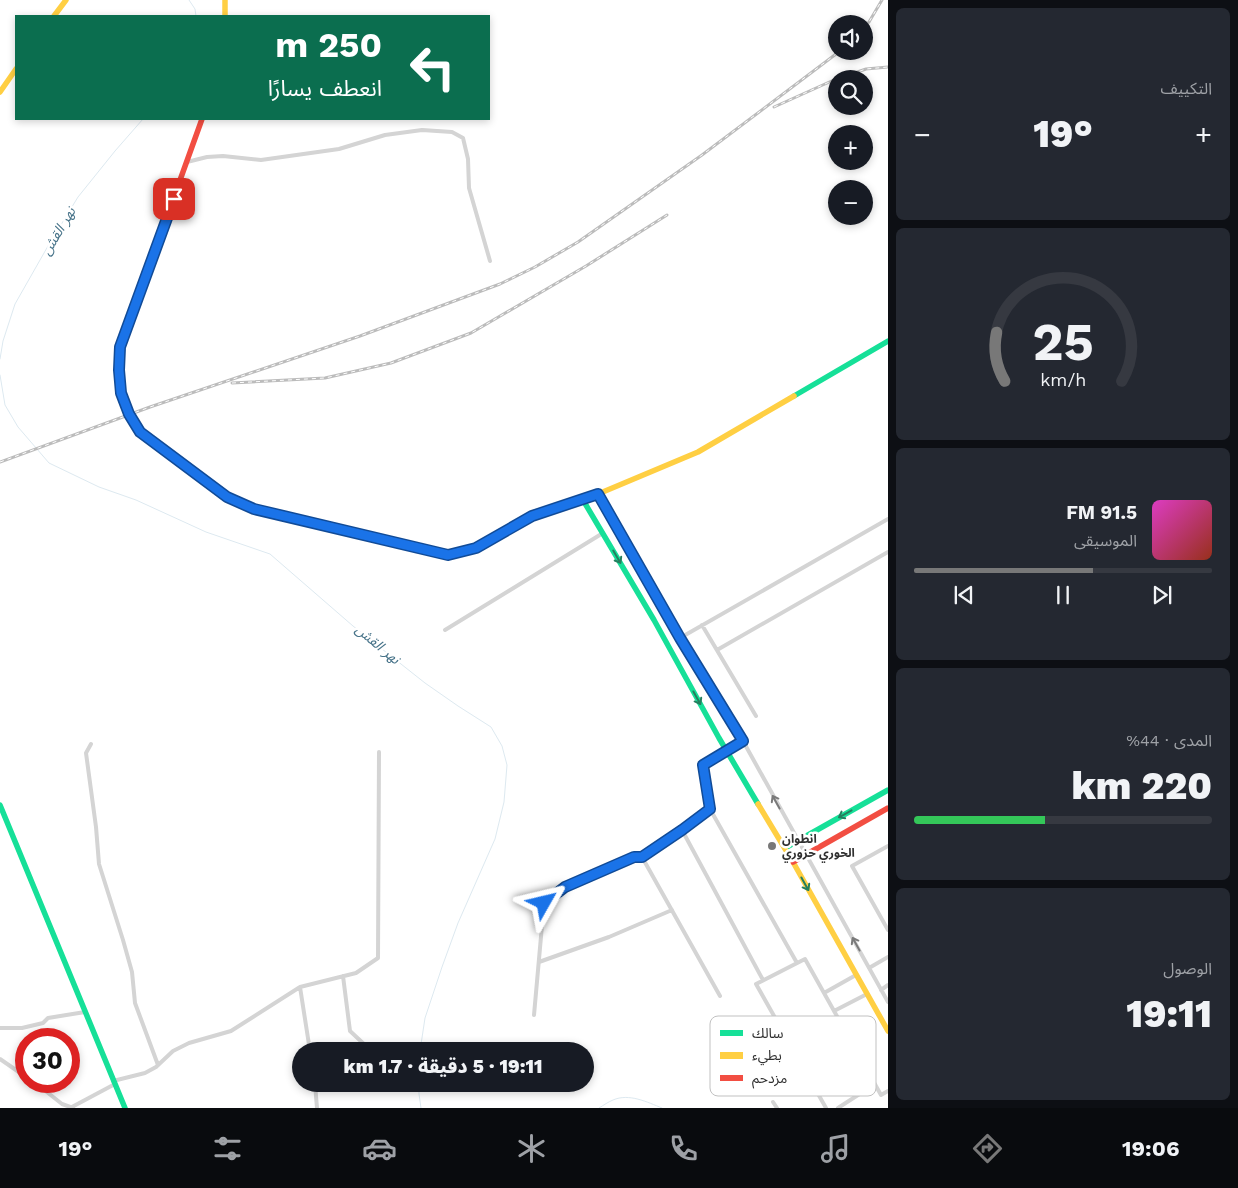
<!DOCTYPE html>
<html lang="ar">
<head>
<meta charset="utf-8">
<style>
  :root { --surface:#171b24; --page:#242831; --text:#f1f3f6; --muted:#9ea1a6; --line:#363941; --accent:#787878 }
  body { margin:0; font-family:"Work Sans","Noto Sans Arabic",sans-serif; background:var(--page); color:var(--text); direction:rtl; height:100vh; display:flex; flex-direction:column; font-size:19px; white-space:nowrap }
  * { box-sizing:border-box; margin:0 }
  p { font-size:16px; color:var(--muted) }
  .icon { flex:none; width:28px; height:28px; fill:none; stroke:currentColor; stroke-width:2; stroke-linecap:round; stroke-linejoin:round }
  .map { position:relative; flex:1; overflow:hidden; direction:ltr }
  .panel { display:flex; flex-direction:column; gap:8px; padding:8px; background:#0d0f14; width:350px }
  .panel>* { flex:none }
  .guide { position:absolute; left:15px; top:15px; width:475px; height:105px; border-radius:0px; box-shadow:0 2px 8px #0003; direction:rtl; background:#0b6e4f; color:#fff; overflow:hidden }
  .controls { position:absolute; left:828px; top:15px; display:grid; gap:10px }
  .controls a { display:grid; place-items:center; width:45px; height:45px; border-radius:50%; background:var(--surface); box-shadow:0 2px 8px #0003; font-size:25px }
  .speed { position:absolute; left:15px; top:1028px; display:flex; gap:10px; font-size:25px; font-weight:700; text-align:center }
  .speed>* { display:grid; place-content:center; width:65px; height:65px; border-radius:50%; background:var(--surface); box-shadow:0 2px 8px #0003; line-height:1 }
  .speed .limit { border:8px solid #d22; background:#fff; color:#111 }
  .pin { position:absolute; display:grid; place-items:center; width:42px; height:42px; color:#fff; margin:-21px; border-radius:10px; box-shadow:0 2px 8px #0006 }
  .me { position:absolute; width:55px; margin:-28px; rotate:53deg; stroke-linejoin:round; filter:drop-shadow(0 0 4px #0008) }
  .turn { display:flex; align-items:center; gap:18px; height:105px; padding:0 25px; font-size:22px }
  .turn .icon { width:65px; height:65px; stroke-width:2.5 }
  .turn b { display:block; font-size:35px; line-height:42px }
  .big { font-size:38px; font-weight:800; line-height:1.1 }
  .panel .card { flex:1; display:flex; flex-direction:column; justify-content:center; gap:8px; min-width:0; padding:0 18px; border-radius:8px; background:var(--page) }
  .panel .dial { align-items:center; gap:0 }
  .dial svg { height:130px; overflow:visible; fill:none; stroke:var(--line); stroke-width:7; stroke-linecap:round; text-anchor:middle }
  .dial text { fill:var(--text); stroke:none }
  .song { display:flex; align-items:center; gap:15px }
  .cover { width:60px; height:60px; border-radius:8px; background:linear-gradient(135deg,hsl(310 70% 55%),hsl(10 70% 35%)) }
  .played { height:5px; border-radius:2px; background:linear-gradient(90deg,var(--accent) 60%,var(--line) 60%) }
  .keys { display:flex; justify-content:space-around; direction:ltr }
  .heat { display:flex; justify-content:space-between; align-items:center; font-size:28px; direction:ltr }
  .charge { height:8px; border-radius:4px; background:linear-gradient(90deg,#34c759 44%,var(--line) 0) }
  .trip { position:absolute; left:292px; top:1042px; width:302px; height:50px; border-radius:25px; background:var(--surface); box-shadow:0 2px 8px #0003; font-weight:800; line-height:50px; text-align:center; direction:rtl }
  .tab-bar { display:flex; height:80px; justify-content:space-around; align-items:center; background:#090b0e; color:var(--muted) }
  .tab-bar .icon { width:35px; height:35px }
  .tab-bar .selected { color:var(--accent) }
  .tab-bar b { font-size:22px; color:var(--text) }
  main { display:flex; flex:1; min-height:0 }
  .map>svg:first-child { display:block }
  .lines { fill:none; stroke-linecap:round; stroke-linejoin:round }
  .stream { stroke:#dde9f0; stroke-width:1 }
  .street { stroke:#d4d4d4; stroke-width:4 }
  .fast { stroke:#16e098; stroke-width:5.5 }
  .slow { stroke:#ffcf43; stroke-width:5.5 }
  .jam { stroke:#f24e42; stroke-width:5.5 }
  .rail-casing { stroke:#bcbcbc; stroke-width:3 }
  .rail { stroke:#fff; stroke-width:1; stroke-dasharray:4; stroke-linecap:butt }
  .oneway { stroke:#247f5f }
  .oneway2 { stroke:#7a7a7a }
  .route-casing { stroke:#114b97; stroke-width:12 }
  .route { stroke:#1a73e8; stroke-width:9 }
  .poi-dot { fill:#787878; stroke:#fff; stroke-width:2 }
  .labels { text-anchor:middle; stroke-width:5; stroke-linejoin:round; paint-order:stroke }
  .poi-label { font-size:12px; font-weight:bold; fill:#303030; stroke:#fff; text-anchor:start }
  .water-label { font-size:14px; font-style:italic; fill:#477389; stroke:#fff }
  .key { fill:#fff; stroke:#c1c1c1; stroke-width:1 }
  .key-label { font-size:14px; fill:#303030 }
</style>
</head>
<body>
<main>
<section class="panel">
<div class="card"><p>التكييف</p>
<div class="heat"><a>−</a><b class="big">19°</b><a>+</a></div>
</div>
<div class="card dial"><svg viewBox="0 0 100 80">
<path d="M14 69A42 42 0 1 1 86 69"/>
<path d="M14 69A42 42 0 0 1 9 39" stroke="#787878"/>
<text x="50" y="56" font-size="32" font-weight="700">25</text>
<text x="50" y="72" font-size="11">km/h</text>
</svg></div>
<div class="card">
<div class="song"><i class="cover"></i><div><b>91.5 FM</b><p>الموسيقى</p></div></div>
<div class="played"></div>
<div class="keys"><svg class="icon" aria-label="previous" viewBox="0 0 24 24"><path d="M18 5L8 12l10 7zM5 5v14"/></svg><svg class="icon" aria-label="pause" viewBox="0 0 24 24"><path d="M8 5v14M16 5v14"/></svg><svg class="icon" aria-label="next" viewBox="0 0 24 24"><path d="M6 5l10 7-10 7zM19 5v14"/></svg></div>
</div>
<div class="card"><p>المدى · 44%</p><b class="big">220 km</b><div class="charge"></div></div>
<div class="card"><p>الوصول</p><b class="big">19:11</b></div>
</section>
<div class="map">
<svg width="888" height="1108" viewBox="0 0 888 1108">
  <rect width="100%" height="100%" fill="#fff"/>
  <g class="lines">
    <path class="stream" d="M 189,0 L 195,9 L 196,16
      M 0,359 L 3,341 L 15,304 L 48,246 L 78,197 L 115,151 L 143,119
      M 0,375 L 5,405 L 18,427 L 49,463 L 99,487 L 136,500 L 206,532 L 270,554 L 353,626 L 425,683 L 458,706 L 491,727 L 502,746 L 507,765 L 504,802 L 495,839 L 458,923 L 442,967 L 425,1018 L 420,1051
      M 419,1084 L 419,1094 L 421,1108
      M 599,1108 C 604,1105 608,1102 613,1100 C 629,1093 647,1102 662,1108"/>
    <path class="street" d="M 187,162 L 207,157 L 223,156 L 261,160 L 339,149 L 385,135 L 422,130 L 452,132 L 463,138 L 468,159 L 469,188 L 490,261
      M 598,494 L 680,638 L 743,741 L 888,1002
      M 702,625 L 756,716
      M 445,630 L 603,533
      M 680,638 L 888,519
      M 717,650 L 888,552
      M 91,744 L 86,753 L 96,827 L 99,864 L 123,940 L 132,972 L 135,1003 L 158,1065
      M 710,809 L 797,963
      M 682,830 L 763,980
      M 888,846 L 852,866 L 888,930
      M 642,857 L 720,996
      M 539,962 L 609,937 L 672,910
      M 869,968 L 888,957
      M 343,976 L 350,1031 L 365,1045 L 377,1051
      M 300,987 L 310,1051
      M 881,990 L 888,985
      M 824,993 L 856,975
      M 834,1011 L 867,994
      M 534,1015 L 544,903 L 565,887 L 634,857 L 642,857 L 682,830 L 710,809 L 703,765 L 743,741
      M 0,1028 L 22,1028 L 43,1023 L 48,1018 L 85,1012
      M 0,1059 L 26,1077
      M 33,1081 L 62,1104 L 73,1108
      M 113,1081 L 145,1073 L 156,1067 L 173,1051 L 189,1043 L 231,1031 L 300,987 L 356,973 L 378,958 L 379,752
      M 315,1084 L 317,1108
      M 773,1102 L 777,1108
      M 70,1108 L 115,1084
      M 826,1108 L 756,984 L 805,959 L 881,1095 L 888,1091
      M 838,1108 L 875,1084"/>
    <path class="fast" d="M 794,396 L 888,341
      M 583,500 L 654,620 L 719,738 L 758,804
      M 261,511 L 448,555 L 476,548 L 503,533
      M 0,805 L 125,1108
      M 785,848 L 888,790"/>
    <path class="slow" d="M 225,0 L 225,16
      M 54,16 L 66,0
      M 0,92 L 16,69
      M 124,336 C 113,366 119,406 140,431 C 143,436 150,439 155,443 C 167,452 179,461 192,471 C 213,487 234,504 261,511
      M 503,533 L 532,516 L 598,494 L 698,452 L 794,396
      M 758,804 L 793,862 L 888,1031"/>
    <path class="jam" d="M 124,336 L 202,119
      M 793,862 L 888,808"/>
    <defs>
      <path id="rail" d="M 864,27 L 869,22 L 882,0
        M 837,79 L 866,69 L 888,67
        M 774,107 L 836,79
        M 232,383 L 325,378 L 391,363 L 471,333 L 586,266 L 667,215
        M 0,462 L 150,407 L 360,336 L 500,284 L 535,267 L 578,242 L 702,155 L 840,51"/>
    </defs>
    <use href="#rail" class="rail-casing"/>
    <use href="#rail" class="rail"/>
  </g>
  <defs><path id="oneway-shaft" d="M-6 0H5M1.5-3L5.5 0L1.5 3" fill="none" stroke-width="1.6" stroke-linecap="round" stroke-linejoin="round" transform="scale(1.25)"/></defs>
  <g class="oneway">
    <use href="#oneway-shaft" transform="translate(617 557) rotate(60)"/>
    <use href="#oneway-shaft" transform="translate(697 698) rotate(61)"/>
    <use href="#oneway-shaft" transform="translate(845 814) rotate(151)"/>
    <use href="#oneway-shaft" transform="translate(805 884) rotate(61)"/>
  </g>
  <g class="oneway2">
    <use href="#oneway-shaft" transform="translate(776 802) rotate(-119)"/>
    <use href="#oneway-shaft" transform="translate(856 944) rotate(-119)"/>
  </g>
  <g class="lines">
    <defs>
      <path id="route" d="M 174,199 L 120,347 L 119,370 L 121,393 L 129,414 L 140,432 L 227,497 L 254,509 L 448,555 L 476,548 L 532,516 L 598,494 L 680,638 L 743,741 L 703,765 L 710,809 L 682,830 L 642,857 L 634,857 L 565,887 L 544,903"/>
    </defs>
    <use href="#route" class="route-casing"/>
    <use href="#route" class="route"/>
  </g>
  <circle class="poi-dot" cx="772" cy="846" r="5"/>
  <g class="labels">
    <g class="poi-label">
      <text x="782" y="843">انطوان<tspan x="782" dy="14">الخوري حزوري</tspan></text>
    </g>
    <g class="water-label">
      <text transform="translate(58 231) rotate(-59)" y="5">نهر القش</text>
      <text transform="translate(378 644) rotate(40)" y="5">نهر القش</text>
    </g>
  </g>
  <rect x="710" y="1016" width="166" height="80" rx="8" class="key"/>
  <rect x="720" y="1030" width="23" height="6" fill="#16e098"/>
  <rect x="720" y="1052" width="23" height="7" fill="#ffcf43"/>
  <rect x="720" y="1075" width="23" height="6" fill="#f24e42"/>
  <g class="key-label">
    <text x="752" y="1038">سالك</text>
    <text x="752" y="1060">بطيء</text>
    <text x="752" y="1083">مزدحم</text>
  </g>
</svg>
<div class="controls">
<a><svg class="icon" aria-label="sound" viewBox="0 0 24 24"><path d="M4 9h4l5-4v14l-5-4H4zM17 9q2 3 0 6"/></svg></a>
<a><svg class="icon" aria-label="search" viewBox="0 0 24 24"><circle cx="10" cy="10" r="6"/><path d="M15 15l6 6"/></svg></a>
<a>+</a>
<a>−</a>
</div>
<div class="speed"><div class="limit">30</div></div>
<div class="pin" style="left:174px;top:199px;background:#d93025"><svg class="icon" aria-label="arrive" viewBox="0 0 24 24"><path d="M6 21V4h12l-3 4 3 4H6"/></svg></div>
<svg class="me" style="left:544px;top:903px" viewBox="-20 -20 40 40"><path d="M0-17L14 15 0 8-14 15z" fill="#1a73e8" stroke="#fff" stroke-width="4"/></svg>
<div class="trip">19:11 · 5 دقيقة · 1.7 km</div>
<div class="guide">
<div class="turn"><svg class="icon" aria-label="left" viewBox="0 0 24 24"><path d="M17 20v-9H6M10 6l-5 5 5 5"/></svg><div><b>250 m</b>انعطف يسارًا</div></div>
</div>
</div>
</main>
<nav class="tab-bar">
<b>19:06</b>
<svg class="icon selected" aria-label="directions" viewBox="0 0 24 24"><path d="M12 3l9 9-9 9-9-9zM9 14v-3h6M13 9l2 2-2 2"/></svg>
<svg class="icon" aria-label="music" viewBox="0 0 24 24"><path d="M9 18V5l10-2v13"/><circle cx="6" cy="18" r="3"/><circle cx="16" cy="16" r="3"/></svg>
<svg class="icon" aria-label="phone" viewBox="0 0 24 24"><path d="M5 4h4l2 5-3 2q2 4 5 5l2-3 5 2v4C11 20 4 13 5 4z"/></svg>
<svg class="icon" aria-label="climate" viewBox="0 0 24 24"><path d="M12 3v18M4 7l16 10M4 17L20 7"/></svg>
<svg class="icon" aria-label="car" viewBox="0 0 24 24"><path d="M5 17H2v-5l4-1 3-4h7l3 4 3 1v5h-3M9 17h6M6 11h13"/><circle cx="7" cy="17" r="2"/><circle cx="17" cy="17" r="2"/></svg>
<svg class="icon" aria-label="filters" viewBox="0 0 24 24"><path d="M4 7h16M4 17h16"/><circle cx="9" cy="7" r="2"/><circle cx="15" cy="17" r="2"/></svg>
<b>19°</b>
</nav>
</body>
</html>
